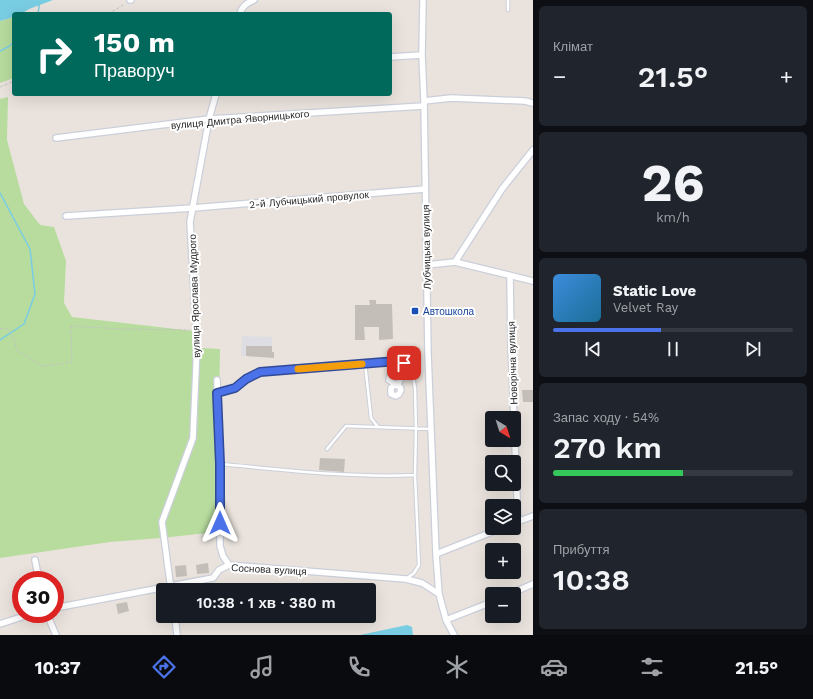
<!DOCTYPE html>
<html lang="uk">
<head>
<meta charset="utf-8">
<style>
  :root { --surface:#171b24; --page:#20242c; --text:#f1f3f6; --muted:#9ea1a6; --line:#363941; --accent:#4b72e8 }
  body { margin:0; font-family:"Work Sans",sans-serif; background:var(--page); color:var(--text); height:100vh; display:flex; flex-direction:column; font-size:15px; white-space:nowrap }
  * { box-sizing:border-box; margin:0 }
  p { font-size:13px; color:var(--muted) }
  .icon { flex:none; width:22px; height:22px; fill:none; stroke:currentColor; stroke-width:2; stroke-linecap:round; stroke-linejoin:round }
  .map { position:relative; flex:1; overflow:hidden }
  .panel { display:flex; flex-direction:column; gap:6px; padding:6px; background:#0d0f14; width:280px }
  .panel>* { flex:none }
  .hud { position:absolute; left:12px; top:12px; width:380px; height:84px; border-radius:4px; box-shadow:0 4px 16px #0002; background:#00695c; color:#fff; overflow:hidden }
  .needle { width:26px; rotate:142deg }
  .buttons { position:absolute; left:485px; top:411px; display:grid; gap:8px }
  .buttons a { display:grid; place-items:center; width:36px; height:36px; border-radius:4px; background:var(--surface); box-shadow:0 4px 16px #0002; font-size:20px }
  .speed { position:absolute; left:12px; top:571px; display:flex; gap:8px; font-size:20px; font-weight:700; text-align:center }
  .speed>* { display:grid; place-content:center; width:52px; height:52px; border-radius:50%; background:var(--surface); box-shadow:0 4px 16px #0002; line-height:1 }
  .speed .limit { border:6px solid #d22; background:#fff; color:#111 }
  .pin { position:absolute; display:grid; place-items:center; width:34px; height:34px; color:#fff; margin:-17px; border-radius:8px; box-shadow:0 2px 6px #0006 }
  .me { position:absolute; width:44px; margin:-22px; rotate:0deg; stroke-linejoin:round; filter:drop-shadow(0 0 3px #0008) }
  .turn { display:flex; align-items:center; gap:14px; height:84px; padding:0 16px; font-size:18px }
  .turn .icon { width:52px; height:52px; stroke-width:2.5 }
  .turn b { display:block; font-size:28px; line-height:34px }
  .big { font-size:30px; font-weight:600; line-height:1.1 }
  .panel .tile { flex:1; display:flex; flex-direction:column; justify-content:center; gap:6px; min-width:0; padding:0 14px; border-radius:6px; background:var(--page) }
  .panel .dial { align-items:center; gap:0 }
  .dial b { font-size:52px; line-height:1 }
  .song { display:flex; align-items:center; gap:12px }
  .cover { width:48px; height:48px; border-radius:6px; background:linear-gradient(135deg,hsl(210 70% 55%),hsl(200 70% 35%)) }
  .played { height:4px; border-radius:2px; background:linear-gradient(90deg,var(--accent) 45%,var(--line) 45%) }
  .keys { display:flex; justify-content:space-around; direction:ltr }
  .heat { display:flex; justify-content:space-between; align-items:center; font-size:22px; direction:ltr }
  .charge { height:6px; border-radius:3px; background:linear-gradient(90deg,#34c759 54%,var(--line) 0) }
  .trip { position:absolute; left:156px; top:583px; width:220px; height:40px; border-radius:4px; background:var(--surface); box-shadow:0 4px 16px #0002; font-weight:600; line-height:40px; text-align:center }
  .menu { display:flex; height:64px; justify-content:space-around; align-items:center; background:#090b0e; color:var(--muted) }
  .menu .icon { width:28px; height:28px }
  .menu .on { color:var(--accent) }
  .menu b { font-size:18px; color:var(--text) }
  main { display:flex; flex:1; min-height:0 }
  .map>svg:first-child { display:block }
  .industrial { fill:#dedde3 }
  .green { fill:#b7dc9e }
  .water { fill:#79cde3 }
  .lines { fill:none; stroke-linecap:round; stroke-linejoin:round }
  .stream { stroke:#79cde3; stroke-width:1.5 }
  .building { fill:#c3beb8 }
  .service-casing { stroke:#cbcfda; stroke-width:4.5 }
  .minor-casing { stroke:#cbcfda; stroke-width:8 }
  .path { stroke:#c3c3c3; stroke-width:1; stroke-dasharray:3 2; stroke-linecap:butt }
  .service { stroke:#fff; stroke-width:2.5 }
  .minor { stroke:#fff; stroke-width:5.5 }
  .route-casing { stroke:#314a97; stroke-width:10 }
  .route { stroke:#4b72e8; stroke-width:7 }
  .slow { stroke:#f59e0b; stroke-width:7 }
  .transit-dot { fill:#1a4fb4; stroke:#fff; stroke-width:1.5 }
  .labels { text-anchor:middle; stroke-width:4; stroke-linejoin:round; paint-order:stroke }
  .street-label { font-size:10px; fill:#292929; stroke:#fff }
  .transit-label { font-size:10px; fill:#164399; stroke:#fff; text-anchor:start }
</style>
</head>
<body>
<main>
<div class="map">
<svg width="533" height="635" viewBox="0 0 533 635">
  <rect width="100%" height="100%" fill="#eae3dd"/>
  <path class="industrial" d="M 242,336 L 272,337 L 272,352 L 274,352 L 274,358 L 241,356 Z"/>
  <path class="green" d="M 14,17 L 14,78 L 0,83 L 0,21 Z
    M 8,97 L 7,140 L 24,204 L 40,225 L 54,227 L 66,261 L 64,303 L 72,317 L 193,331 L 193,345 L 201,348 L 220,349 L 217,532 L 161,538 L 110,542 L 0,558 L 0,99 Z"/>
  <path class="water" d="M 0,0 L 53,0 L 29,9 L 21,14 L 14,14 L 14,17 L 0,21 Z
    M 407,625 L 412,627 L 413,635 L 360,635 Z"/>
  <g class="lines">
    <path class="stream" d="M 38,14 L 40,0
      M 0,51 L 8,47 L 14,42
      M 0,193 L 30,249 L 35,294 L 24,324 L 0,340"/>
  </g>
  <path class="building" d="M 369,300 L 376,300 L 376,304 L 392,304 L 393,339 L 379,340 L 379,327 L 364,327 L 365,340 L 355,340 L 355,305 L 370,305 Z
    M 246,346 L 272,346 L 272,352 L 274,352 L 274,358 L 246,356 Z
    M 522,390 L 533,390 L 533,402 L 523,402 Z
    M 320,458 L 345,459 L 344,472 L 319,470 Z
    M 208,563 L 209,573 L 197,574 L 196,565 Z
    M 186,565 L 187,576 L 176,577 L 175,566 Z
    M 127,602 L 129,611 L 118,614 L 116,604 Z"/>
  <g class="lines">
    <defs>
      <path id="service" d="M 508,10 L 508,0
        M 365,363 L 371,418 L 378,427
        M 217,393 L 235,388 L 247,379 L 260,372 L 397,361 L 404,363 L 409,369 L 413,376 L 415,388 L 416,428 L 415,475 L 419,565 L 414,573 L 406,579
        M 327,449 L 346,426 L 431,429
        M 221,464 C 285,470 350,478 415,475"/>
      <path id="minor" d="M 130,0 L 131,0
        M 423,0 L 422,55 L 424,101 L 428,354 L 436,554 L 439,594 L 446,620 L 454,635
        M 240,14 C 242,6 247,3 254,0
        M 390,57 L 422,55
        M 424,101 L 451,98 L 525,101 L 533,103
        M 56,138 L 209,119 L 424,106
        M 66,216 L 193,208 L 425,189
        M 455,262 L 502,189 L 533,150
        M 427,265 L 455,262 L 533,281
        M 510,276 L 511,344 L 518,522
        M 217,380 L 220,464 L 220,546 L 223,556 L 229,565
        M 395,384 L 389,380 L 390,376 L 395,373 L 400,376 C 402,383 395,384 391,388 L 391,394 L 396,396 L 399,394 L 401,390 L 400,387 L 396,385
        M 514,523 L 533,516
        M 436,554 L 502,528
        M 35,560 L 39,580
        M 171,590 L 162,522 L 193,438 L 197,345 L 190,222 L 209,119 L 216,94
        M 510,594 L 533,584
        M 55,608 L 213,578 L 219,570 L 229,565 L 406,579 L 422,583 L 439,594
        M 47,614 L 56,635
        M 175,616 L 177,635
        M 446,620 L 492,602
        M 0,624 L 31,614"/>
    </defs>
    <use href="#service" class="service-casing"/>
    <use href="#minor" class="minor-casing"/>
    <path class="path" d="M 108,14 L 125,4
      M 0,87 L 14,81
      M 0,329 L 7,328 L 11,333 L 18,351 L 42,366 L 72,362 L 71,326 L 123,329 L 190,330"/>
    <use href="#service" class="service"/>
    <use href="#minor" class="minor"/>
  </g>
  <g class="lines">
    <defs>
      <path id="route" d="M 220,523 L 220,464 L 217,393 L 235,388 L 246,379 L 260,372 L 397,361 L 404,363"/>
    </defs>
    <use href="#route" class="route-casing"/>
    <use href="#route" class="route"/>
    <path class="slow" d="M 298,369 L 362,364"/>
  </g>
  <rect class="transit-dot" x="411" y="307" width="8" height="8" rx="2"/>
  <g class="labels">
    <g class="street-label">
      <text transform="translate(240 119) rotate(-5)" y="4">вулиця Дмитра Яворницького</text>
      <text transform="translate(309 199) rotate(-5)" y="4">2-й Лубчицький провулок</text>
      <text transform="translate(426 247) rotate(-91)" y="4">Лубчицька вулиця</text>
      <text transform="translate(194 296) rotate(-92)" y="4">вулиця Ярослава Мудрого</text>
      <text transform="translate(512 363) rotate(-92)" y="4">Новорічна вулиця</text>
      <text transform="translate(269 569) rotate(3)" y="4">Соснова вулиця</text>
    </g>
    <g class="transit-label">
      <text x="423" y="315">Автошкола</text>
    </g>
  </g>
</svg>
<div class="buttons">
<a><svg class="needle" viewBox="-14 -14 28 28"><path d="M0-13l5 13h-10z" fill="#e53935"/><path d="M0 13l5-13h-10z" fill="#9ea1a6"/></svg></a>
<a><svg class="icon" aria-label="search" viewBox="0 0 24 24"><circle cx="10" cy="10" r="6"/><path d="M15 15l6 6"/></svg></a>
<a><svg class="icon" aria-label="layers" viewBox="0 0 24 24"><path d="M12 4l9 5-9 5-9-5zM3 14l9 5 9-5"/></svg></a>
<a>+</a>
<a>−</a>
</div>
<div class="speed"><div class="limit">30</div></div>
<div class="pin" style="left:404px;top:363px;background:#d93025"><svg class="icon" aria-label="arrive" viewBox="0 0 24 24"><path d="M6 21V4h12l-3 4 3 4H6"/></svg></div>
<svg class="me" style="left:220px;top:523px" viewBox="-20 -20 40 40"><path d="M0-17L14 15 0 8-14 15z" fill="#4b72e8" stroke="#fff" stroke-width="4"/></svg>
<div class="trip">10:38 · 1 хв · 380 m</div>
<div class="hud">
<div class="turn"><svg class="icon" aria-label="right" viewBox="0 0 24 24"><path d="M7 20v-9h11M14 6l5 5-5 5"/></svg><div><b>150 m</b>Праворуч</div></div>
</div>
</div>
<section class="panel">
<div class="tile"><p>Клімат</p>
<div class="heat"><a>−</a><b class="big">21.5°</b><a>+</a></div>
</div>
<div class="tile dial"><b>26</b><p>km/h</p></div>
<div class="tile">
<div class="song"><i class="cover"></i><div><b>Static Love</b><p>Velvet Ray</p></div></div>
<div class="played"></div>
<div class="keys"><svg class="icon" aria-label="previous" viewBox="0 0 24 24"><path d="M18 5L8 12l10 7zM5 5v14"/></svg><svg class="icon" aria-label="pause" viewBox="0 0 24 24"><path d="M8 5v14M16 5v14"/></svg><svg class="icon" aria-label="next" viewBox="0 0 24 24"><path d="M6 5l10 7-10 7zM19 5v14"/></svg></div>
</div>
<div class="tile"><p>Запас ходу · 54%</p><b class="big">270 km</b><div class="charge"></div></div>
<div class="tile"><p>Прибуття</p><b class="big">10:38</b></div>
</section>
</main>
<nav class="menu">
<b>10:37</b>
<svg class="icon on" aria-label="directions" viewBox="0 0 24 24"><path d="M12 3l9 9-9 9-9-9zM9 14v-3h6M13 9l2 2-2 2"/></svg>
<svg class="icon" aria-label="music" viewBox="0 0 24 24"><path d="M9 18V5l10-2v13"/><circle cx="6" cy="18" r="3"/><circle cx="16" cy="16" r="3"/></svg>
<svg class="icon" aria-label="phone" viewBox="0 0 24 24"><path d="M5 4h4l2 5-3 2q2 4 5 5l2-3 5 2v4C11 20 4 13 5 4z"/></svg>
<svg class="icon" aria-label="climate" viewBox="0 0 24 24"><path d="M12 3v18M4 7l16 10M4 17L20 7"/></svg>
<svg class="icon" aria-label="car" viewBox="0 0 24 24"><path d="M5 17H2v-5l4-1 3-4h7l3 4 3 1v5h-3M9 17h6M6 11h13"/><circle cx="7" cy="17" r="2"/><circle cx="17" cy="17" r="2"/></svg>
<svg class="icon" aria-label="filters" viewBox="0 0 24 24"><path d="M4 7h16M4 17h16"/><circle cx="9" cy="7" r="2"/><circle cx="15" cy="17" r="2"/></svg>
<b>21.5°</b>
</nav>
</body>
</html>
